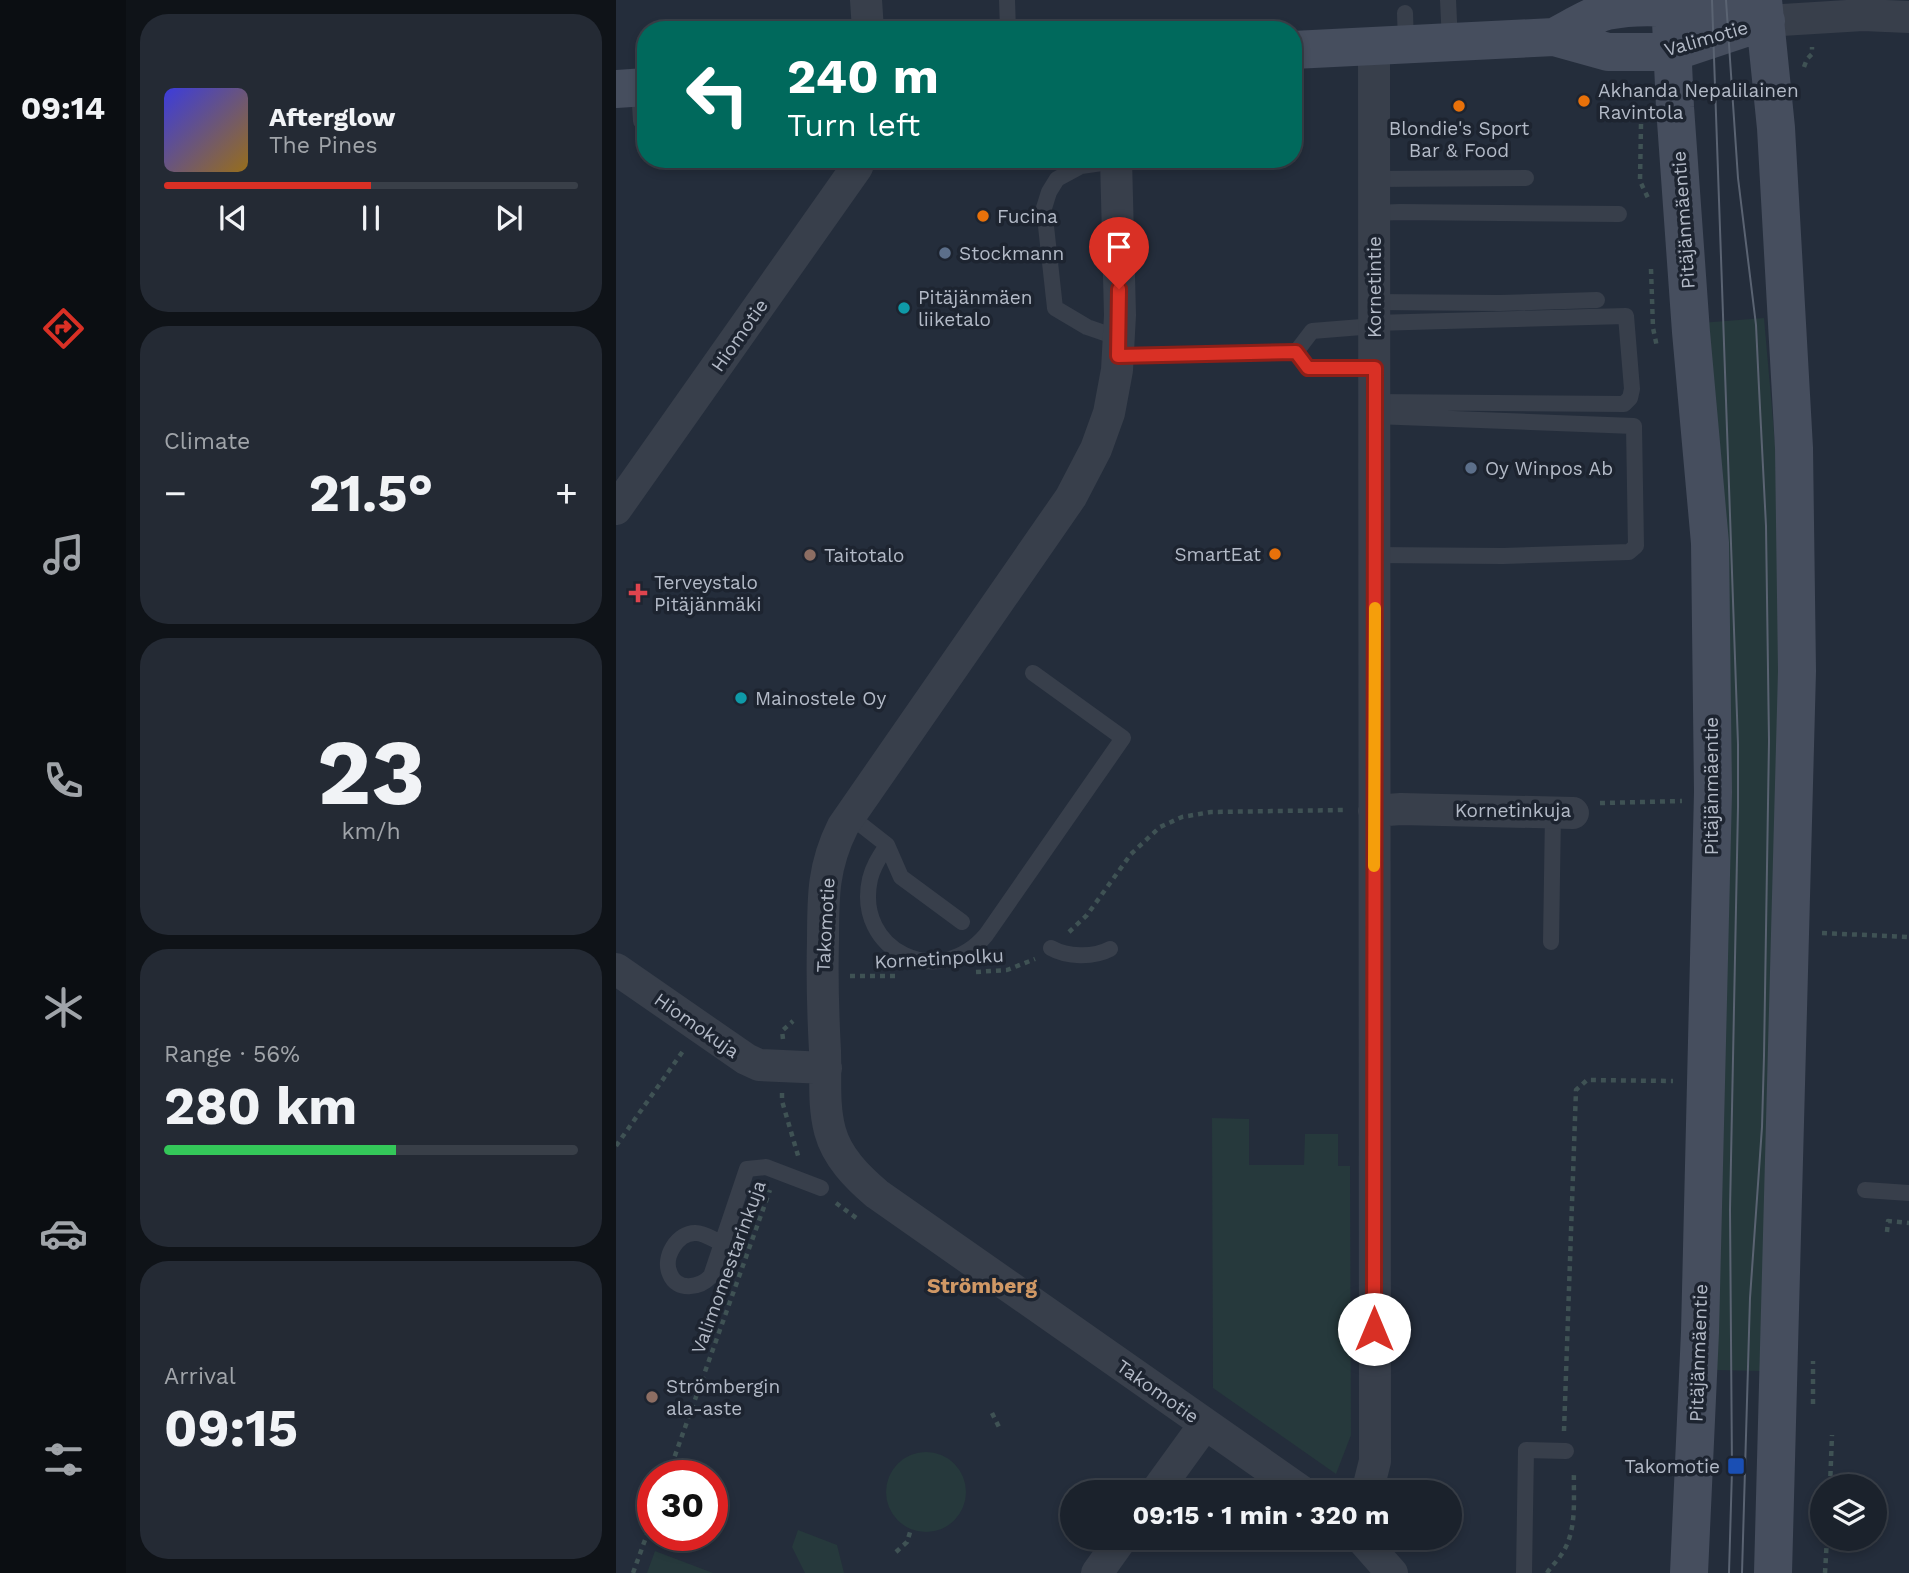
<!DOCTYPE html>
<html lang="en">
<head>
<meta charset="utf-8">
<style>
  :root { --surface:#1b222c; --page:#242a34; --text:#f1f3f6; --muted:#a0a4a9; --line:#393f48; --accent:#d93025 }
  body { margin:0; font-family:"Work Sans",sans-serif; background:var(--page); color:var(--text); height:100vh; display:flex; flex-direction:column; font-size:26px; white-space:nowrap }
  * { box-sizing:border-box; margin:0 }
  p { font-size:23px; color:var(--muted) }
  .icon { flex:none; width:38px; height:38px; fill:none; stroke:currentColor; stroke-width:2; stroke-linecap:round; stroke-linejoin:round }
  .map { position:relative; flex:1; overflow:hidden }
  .details { display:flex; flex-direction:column; gap:14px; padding:14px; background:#0f1318; width:490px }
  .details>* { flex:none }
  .guide { position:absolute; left:21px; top:21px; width:665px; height:147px; border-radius:28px; box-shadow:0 4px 10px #0003,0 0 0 2px var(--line); background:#00695c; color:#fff; overflow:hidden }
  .tools { position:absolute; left:1194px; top:1474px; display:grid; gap:14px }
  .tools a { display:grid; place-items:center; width:77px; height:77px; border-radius:50%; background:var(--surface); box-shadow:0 4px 10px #0003,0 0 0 2px var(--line); font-size:35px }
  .speed { position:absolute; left:21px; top:1460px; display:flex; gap:14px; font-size:35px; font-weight:700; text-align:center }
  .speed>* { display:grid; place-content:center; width:91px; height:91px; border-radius:50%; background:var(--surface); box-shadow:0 4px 10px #0003,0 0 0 2px var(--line); line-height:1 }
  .speed .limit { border:10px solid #d22; background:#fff; color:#111 }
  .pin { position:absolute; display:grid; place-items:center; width:60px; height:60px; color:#fff; margin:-72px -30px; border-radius:50% 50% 50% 0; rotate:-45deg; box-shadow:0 0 7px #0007 }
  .pin .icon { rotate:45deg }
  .me { position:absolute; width:77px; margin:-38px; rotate:0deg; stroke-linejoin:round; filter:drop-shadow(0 0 5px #0008) }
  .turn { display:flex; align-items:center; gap:24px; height:147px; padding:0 35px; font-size:32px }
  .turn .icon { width:91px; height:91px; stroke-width:2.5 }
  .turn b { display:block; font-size:49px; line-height:60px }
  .big { font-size:52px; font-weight:700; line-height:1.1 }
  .details .widget { flex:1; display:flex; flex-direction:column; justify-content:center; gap:10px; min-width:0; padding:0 24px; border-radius:28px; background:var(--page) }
  .details .dial { align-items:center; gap:0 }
  .dial b { font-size:91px; line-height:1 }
  .song { display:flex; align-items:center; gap:21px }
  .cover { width:84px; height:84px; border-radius:10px; background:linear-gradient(135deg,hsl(240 70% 55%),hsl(40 70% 35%)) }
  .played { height:7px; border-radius:4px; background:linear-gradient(90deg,var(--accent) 50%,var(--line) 50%) }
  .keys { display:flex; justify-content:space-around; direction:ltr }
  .heat { display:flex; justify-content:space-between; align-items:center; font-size:38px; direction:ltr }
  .charge { height:10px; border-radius:5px; background:linear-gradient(90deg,#34c759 56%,var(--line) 0) }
  .trip { position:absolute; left:444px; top:1480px; width:402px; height:70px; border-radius:35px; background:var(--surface); box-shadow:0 4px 10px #0003,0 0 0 2px var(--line); font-weight:700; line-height:70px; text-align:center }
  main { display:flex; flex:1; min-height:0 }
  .dock { display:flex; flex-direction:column; width:126px; justify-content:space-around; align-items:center; background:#0b0e12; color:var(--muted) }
  .dock .icon { width:49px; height:49px }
  .dock .selected { color:var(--accent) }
  .dock b { font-size:32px; color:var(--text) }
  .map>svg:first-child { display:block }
  .green { fill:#26393c }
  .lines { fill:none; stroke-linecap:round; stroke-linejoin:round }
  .path { stroke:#3f5254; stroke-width:4.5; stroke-dasharray:5 5; stroke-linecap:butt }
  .lane { stroke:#383f4b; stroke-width:16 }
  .street { stroke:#383f4b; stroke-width:32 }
  .secondary { stroke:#464e5e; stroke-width:38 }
  .tram { stroke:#5a6372; stroke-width:2 }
  .route-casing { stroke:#8d1f18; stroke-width:18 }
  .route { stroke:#d93025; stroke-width:12 }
  .slow { stroke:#f59e0b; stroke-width:12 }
  .food-dot { fill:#e8710a; stroke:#1d2430; stroke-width:2.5 }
  .service-dot { fill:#5c6f8a; stroke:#1d2430; stroke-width:2.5 }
  .culture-dot { fill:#0f9aa8; stroke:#1d2430; stroke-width:2.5 }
  .education-dot { fill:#8d6e63; stroke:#1d2430; stroke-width:2.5 }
  .health-dot { fill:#e0444e; stroke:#1d2430; stroke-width:2.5 }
  .transit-dot { fill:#1a4fb4; stroke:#1d2430; stroke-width:2.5 }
  .labels { text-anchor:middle; stroke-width:7; stroke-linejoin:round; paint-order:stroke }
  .street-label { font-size:19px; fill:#b3bac7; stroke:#1d2430 }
  .poi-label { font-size:19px; fill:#b3bac7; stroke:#1d2430; text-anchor:start }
  .neighbourhood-label { font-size:21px; font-weight:bold; fill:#d09865; stroke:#1d2430 }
</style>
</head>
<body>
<main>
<nav class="dock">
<b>09:14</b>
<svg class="icon selected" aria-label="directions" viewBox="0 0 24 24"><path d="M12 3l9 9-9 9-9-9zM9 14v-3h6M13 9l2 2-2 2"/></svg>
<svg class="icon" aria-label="music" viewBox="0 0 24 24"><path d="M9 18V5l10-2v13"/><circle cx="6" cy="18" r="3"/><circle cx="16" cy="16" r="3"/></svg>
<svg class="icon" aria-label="phone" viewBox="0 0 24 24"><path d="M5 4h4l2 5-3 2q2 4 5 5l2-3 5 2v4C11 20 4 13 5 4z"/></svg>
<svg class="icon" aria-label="climate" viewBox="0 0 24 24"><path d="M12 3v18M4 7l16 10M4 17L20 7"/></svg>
<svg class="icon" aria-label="car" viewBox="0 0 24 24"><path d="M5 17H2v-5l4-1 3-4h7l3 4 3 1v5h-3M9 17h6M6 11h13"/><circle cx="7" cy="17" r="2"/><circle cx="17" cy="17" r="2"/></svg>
<svg class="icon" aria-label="filters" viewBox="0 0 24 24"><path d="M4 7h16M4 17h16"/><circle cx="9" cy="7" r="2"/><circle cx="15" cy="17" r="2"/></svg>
</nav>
<section class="details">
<div class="widget">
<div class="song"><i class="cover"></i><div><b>Afterglow</b><p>The Pines</p></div></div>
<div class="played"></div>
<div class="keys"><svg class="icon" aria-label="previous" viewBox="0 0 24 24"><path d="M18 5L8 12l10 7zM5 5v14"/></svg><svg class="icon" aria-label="pause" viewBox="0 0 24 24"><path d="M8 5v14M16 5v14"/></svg><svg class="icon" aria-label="next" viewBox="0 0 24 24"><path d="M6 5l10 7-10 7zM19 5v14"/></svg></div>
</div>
<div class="widget"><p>Climate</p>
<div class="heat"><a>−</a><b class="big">21.5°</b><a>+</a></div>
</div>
<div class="widget dial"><b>23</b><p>km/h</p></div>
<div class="widget"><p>Range · 56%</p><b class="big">280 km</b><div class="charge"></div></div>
<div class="widget"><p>Arrival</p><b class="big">09:15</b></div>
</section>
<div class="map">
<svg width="1293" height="1573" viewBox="0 0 1293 1573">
  <rect width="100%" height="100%" fill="#242d3b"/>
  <path class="green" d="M 1148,318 L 1161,466 L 1166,634 L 1145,1371 L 1099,1370 L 1084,323 Z
    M 596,1118 L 633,1119 L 633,1165 L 688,1165 L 689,1134 L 722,1134 L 722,1166 L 734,1166 L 735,1435 L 720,1474 L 597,1388 Z
    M270 1492a40 40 0 1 1 80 0a40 40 0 1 1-80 0Z
    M 182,1530 L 221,1545 L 228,1573 L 189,1573 L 176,1547 Z
    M 39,1551 L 97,1573 L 31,1573 Z"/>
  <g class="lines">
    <path class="path" d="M 514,30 L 663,21
      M 1188,67 L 1191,59 L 1196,54 L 1196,47
      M 1025,124 L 1024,181 L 1032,198
      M 1035,269 L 1037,328 L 1041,347
      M 984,803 L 1066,801
      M 453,932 L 471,915 L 515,854 L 544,827 L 566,817 L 595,812 L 729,810
      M 1206,933 L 1293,937
      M 360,972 L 391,970 L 419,959
      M 234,976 L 281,976
      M 167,1039 L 166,1031 L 177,1021
      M 166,1093 L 166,1101 L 183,1159
      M 0,1146 L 67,1051
      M 220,1203 L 243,1220
      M 1271,1232 L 1272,1221 L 1293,1223
      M 1197,1404 L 1197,1361
      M 376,1413 L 384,1429
      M 948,1431 L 960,1090 L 971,1080 L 1057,1081
      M 52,1475 L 154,1190
      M 1214,1486 L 1216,1435
      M 280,1552 L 291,1542 L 295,1529
      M 17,1573 L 37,1518
      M 931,1573 C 935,1566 941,1562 945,1555 C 962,1531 957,1499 958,1471
      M 1209,1573 L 1211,1538"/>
    <path class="lane" d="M 391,0 L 392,30
      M 832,0 L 834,42
      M 789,13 L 790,45
      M 23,88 L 25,121
      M 442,159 L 455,170
      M 500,161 L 465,166 L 441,179 L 433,192 L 428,208 L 439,308 L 471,327 L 503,338
      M 758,179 L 910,178
      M 758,213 L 784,212 L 1003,214
      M 759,302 L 884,303 L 981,300
      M 680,352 L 696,331 L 758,326
      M 502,356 L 680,352 L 692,368 L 759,368
      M 758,402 L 1008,404 L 1014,398 L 1016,389 L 1010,316 L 758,323
      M 758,416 L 1018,426 L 1020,546 L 1013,552 L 887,556 L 759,555
      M 234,816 L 271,845 C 264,856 257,866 254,879 C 238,951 323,991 370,935 L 507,738 L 417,673
      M 271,845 L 285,877 L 346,922
      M 935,942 L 937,812
      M 435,948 C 451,957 477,958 494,949
      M 1249,1190 L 1293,1193
      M 106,1243 C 98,1240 88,1233 80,1233 C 62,1232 46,1257 54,1274 C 61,1292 84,1288 95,1276 L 131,1169 L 150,1167 L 205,1188
      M 908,1573 L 910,1450 L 950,1451"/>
    <path class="street" d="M 250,0 L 252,30
      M 1150,21 L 1247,15 L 1293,17
      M 500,159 L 504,315 L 501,370 L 493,413 L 480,449 L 455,497 L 227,826 C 207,866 207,896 207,940 C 206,977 207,1014 209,1051 C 210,1078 207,1105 214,1131 C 221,1157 241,1177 261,1194 L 688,1493
      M 0,509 L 241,167 L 244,159
      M 758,811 L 785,809 L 957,813
      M 0,969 L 130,1059 L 143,1065 L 210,1068
      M 539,1493 L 589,1424
      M 751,1493 L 759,1461 L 758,46
      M 745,1538 L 776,1573
      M 481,1573 L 506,1538"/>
    <path class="secondary" d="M 1054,0 L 1059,107 L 1075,332 L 1094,543 L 1097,792 L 1084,1332 L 1073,1573
      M 1147,0 L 1160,128 L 1178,448 L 1181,671 L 1157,1573
      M 938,37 C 952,30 976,15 991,11 C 1040,1 1092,13 1141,20
      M 677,50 L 938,37 L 992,52 L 1057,52 L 1150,21
      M 0,89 L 30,87"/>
    <path class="tram" d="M 1096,0 L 1122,744 L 1122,807 L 1114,1210 L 1116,1470 L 1113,1573
      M 1110,0 L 1122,178 L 1140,325 L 1143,388 L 1150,526 L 1153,741 L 1148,1056 L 1146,1127 L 1134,1298 L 1126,1573"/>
  </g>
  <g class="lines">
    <defs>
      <path id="route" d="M 503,289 L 502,356 L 680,352 L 692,368 L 759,368 L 758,1329"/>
    </defs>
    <use href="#route" class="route-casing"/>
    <use href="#route" class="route"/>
    <path class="slow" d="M 758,866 L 759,608"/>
  </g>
  <g class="food-dot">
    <circle cx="968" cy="101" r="7"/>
    <circle cx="843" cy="106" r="7"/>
    <circle cx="367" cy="216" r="7"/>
    <circle cx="659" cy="554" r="7"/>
  </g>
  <g class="service-dot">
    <circle cx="329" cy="253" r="7"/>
    <circle cx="855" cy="468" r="7"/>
  </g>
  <g class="culture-dot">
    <circle cx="288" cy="308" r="7"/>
    <circle cx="125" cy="698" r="7"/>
  </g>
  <g class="education-dot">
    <circle cx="194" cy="555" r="7"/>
    <circle cx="36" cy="1397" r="7"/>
  </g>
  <path class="health-dot" d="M18.5 582.5h7v7h7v7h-7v7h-7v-7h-7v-7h7z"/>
  <rect class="transit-dot" x="1111" y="1457" width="18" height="18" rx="3.5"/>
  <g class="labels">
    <g class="street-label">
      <text transform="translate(1090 38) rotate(-16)" y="7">Valimotie</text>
      <text transform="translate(1067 220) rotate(-94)" y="7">Pitäjänmäentie</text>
      <text transform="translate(758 287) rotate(-90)" y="7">Kornetintie</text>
      <text transform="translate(123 335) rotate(-55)" y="7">Hiomotie</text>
      <text transform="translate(1095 786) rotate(-90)" y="7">Pitäjänmäentie</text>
      <text x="897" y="817">Kornetinkuja</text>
      <text transform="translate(209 925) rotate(-87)" y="7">Takomotie</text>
      <text transform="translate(323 958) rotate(-3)" y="7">Kornetinpolku</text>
      <text transform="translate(81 1025) rotate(35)" y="7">Hiomokuja</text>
      <text transform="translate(112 1267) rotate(-70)" y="7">Valimomestarinkuja</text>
      <text transform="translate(1082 1353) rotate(-88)" y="7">Pitäjänmäentie</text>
      <text transform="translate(542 1391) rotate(35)" y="7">Takomotie</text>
    </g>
    <g class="poi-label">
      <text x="982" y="97">Akhanda Nepalilainen<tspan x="982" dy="22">Ravintola</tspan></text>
      <text x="843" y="135" text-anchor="middle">Blondie's Sport<tspan x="843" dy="22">Bar &amp; Food</tspan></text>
      <text x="381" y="223">Fucina</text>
      <text x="343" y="260">Stockmann</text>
      <text x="302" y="304">Pitäjänmäen<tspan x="302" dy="22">liiketalo</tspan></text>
      <text x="869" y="475">Oy Winpos Ab</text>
      <text x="645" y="561" text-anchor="end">SmartEat</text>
      <text x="208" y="562">Taitotalo</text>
      <text x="38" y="589">Terveystalo<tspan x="38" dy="22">Pitäjänmäki</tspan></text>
      <text x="139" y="705">Mainostele Oy</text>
      <text x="50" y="1393">Strömbergin<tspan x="50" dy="22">ala-aste</tspan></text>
      <text x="1104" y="1473" text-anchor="end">Takomotie</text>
    </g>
    <g class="neighbourhood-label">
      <text x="366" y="1293">Strömberg</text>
    </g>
  </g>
</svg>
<div class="tools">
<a><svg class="icon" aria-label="layers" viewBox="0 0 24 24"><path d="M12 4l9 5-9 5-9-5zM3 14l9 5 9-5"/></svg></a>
</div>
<div class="speed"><div class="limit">30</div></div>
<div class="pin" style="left:503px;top:289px;background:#d93025"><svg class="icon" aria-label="arrive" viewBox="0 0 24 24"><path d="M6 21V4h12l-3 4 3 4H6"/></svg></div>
<svg class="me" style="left:758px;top:1329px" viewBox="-20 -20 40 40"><circle r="19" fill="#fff"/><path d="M0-13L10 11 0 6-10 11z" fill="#d93025"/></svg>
<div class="trip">09:15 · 1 min · 320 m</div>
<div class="guide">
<div class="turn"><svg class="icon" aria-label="left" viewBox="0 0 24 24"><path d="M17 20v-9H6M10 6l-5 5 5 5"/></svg><div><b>240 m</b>Turn left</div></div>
</div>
</div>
</main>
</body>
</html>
